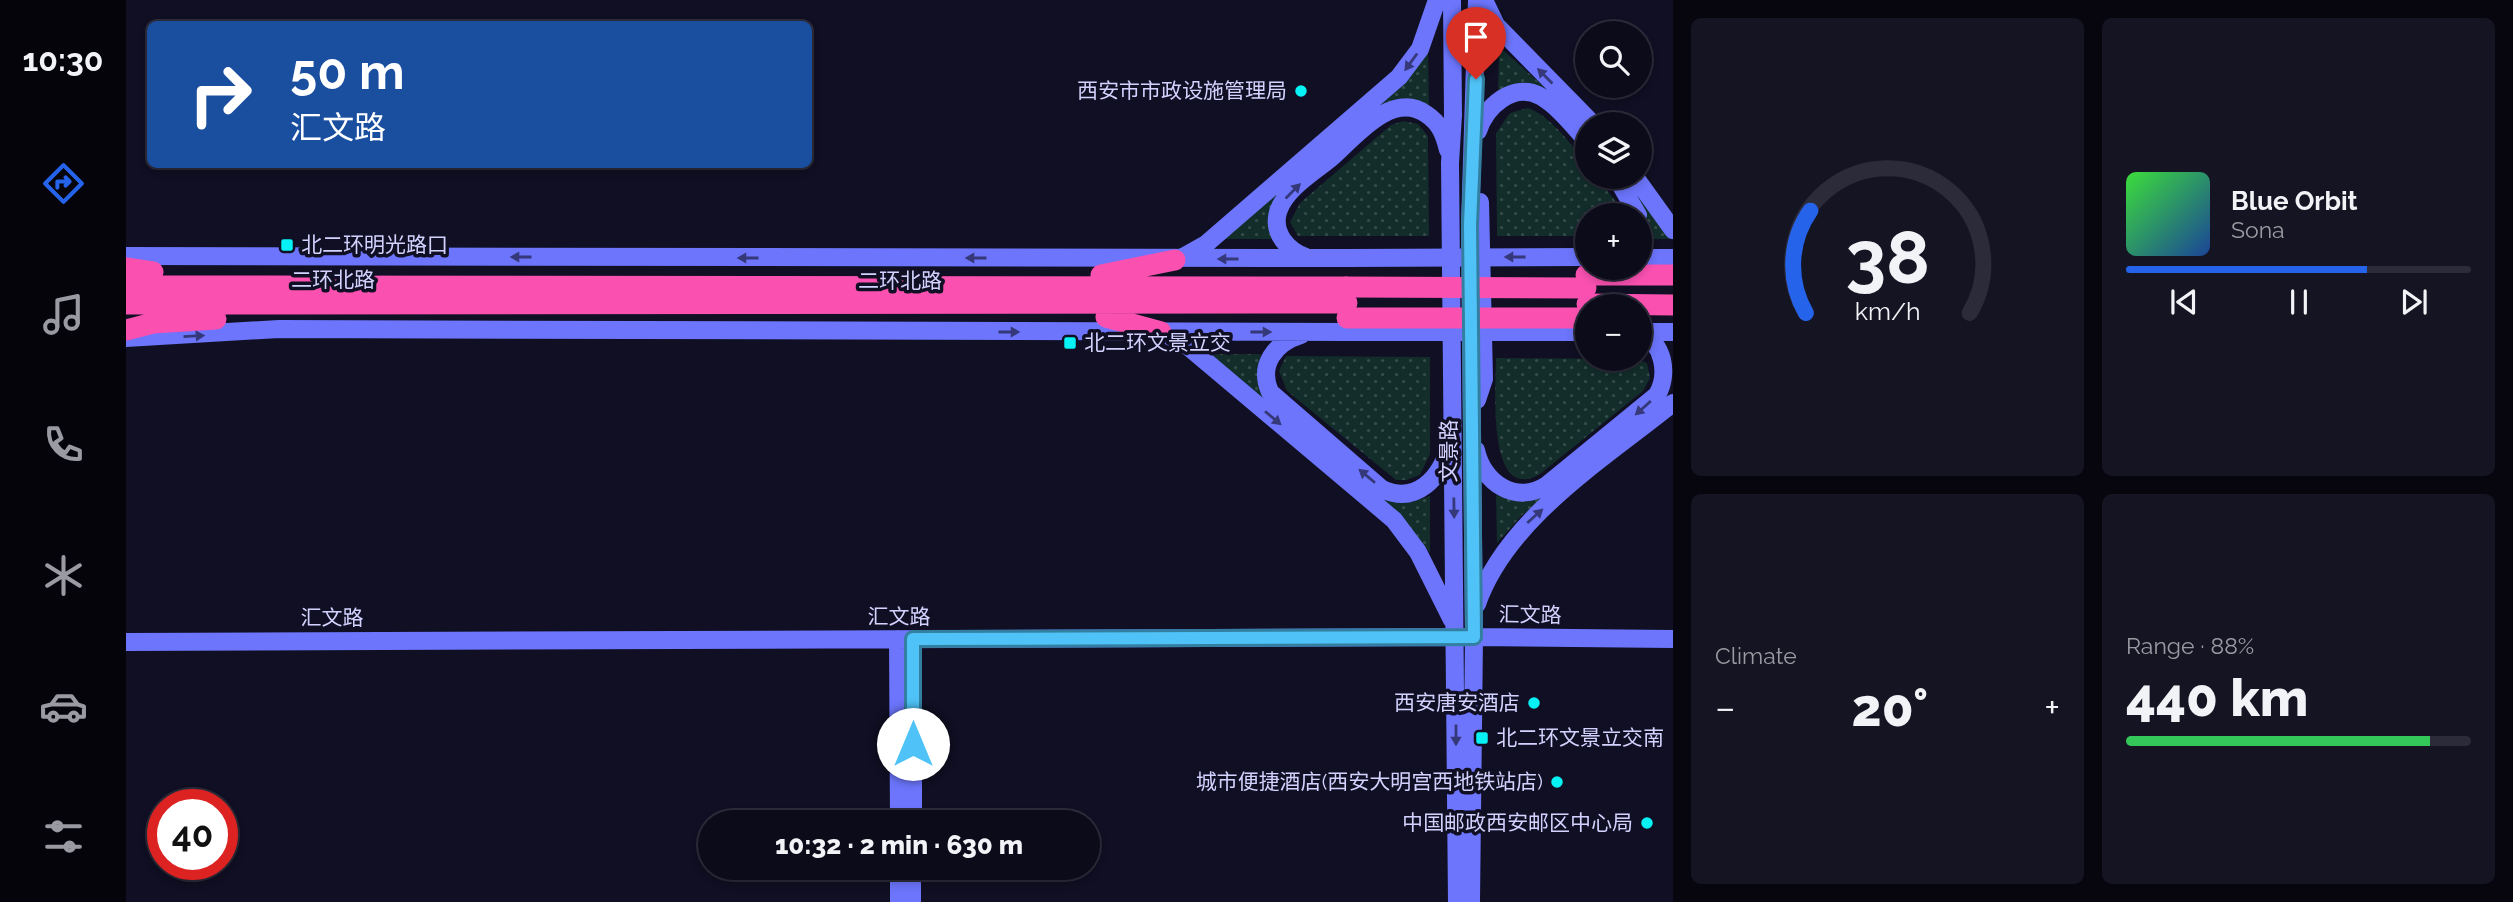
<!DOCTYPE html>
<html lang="en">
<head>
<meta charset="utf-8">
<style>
  :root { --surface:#0c0b1a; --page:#151423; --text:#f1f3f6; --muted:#9a9ba2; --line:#2c2b39; --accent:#2563eb }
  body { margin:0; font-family:Raleway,"Noto Sans SC",sans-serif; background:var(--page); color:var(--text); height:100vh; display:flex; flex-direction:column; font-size:26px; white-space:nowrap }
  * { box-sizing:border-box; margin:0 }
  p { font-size:23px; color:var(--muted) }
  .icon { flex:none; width:38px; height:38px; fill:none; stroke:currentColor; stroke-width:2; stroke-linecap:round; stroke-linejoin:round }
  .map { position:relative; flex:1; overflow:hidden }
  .side { display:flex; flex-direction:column; gap:18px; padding:18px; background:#07060e; width:840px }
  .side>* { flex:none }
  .hud { position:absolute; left:21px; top:21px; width:665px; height:147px; border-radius:10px; box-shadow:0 4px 10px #0003,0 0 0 2px var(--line); background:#1a4fa0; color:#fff; overflow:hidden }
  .fabs { position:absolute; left:1449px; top:21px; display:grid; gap:14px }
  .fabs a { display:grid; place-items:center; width:77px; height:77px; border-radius:50%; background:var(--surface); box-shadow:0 4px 10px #0003,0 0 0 2px var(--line); font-size:35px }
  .speed { position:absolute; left:21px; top:789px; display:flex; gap:14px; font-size:35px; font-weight:700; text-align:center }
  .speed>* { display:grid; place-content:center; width:91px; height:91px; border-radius:50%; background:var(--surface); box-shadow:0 4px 10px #0003,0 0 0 2px var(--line); line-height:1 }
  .speed .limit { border:10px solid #d22; background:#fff; color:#111 }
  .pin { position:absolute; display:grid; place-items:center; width:60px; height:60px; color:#fff; margin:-72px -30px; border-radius:50% 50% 50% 0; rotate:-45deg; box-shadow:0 0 7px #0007 }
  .pin .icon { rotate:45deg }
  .me { position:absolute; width:77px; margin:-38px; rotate:0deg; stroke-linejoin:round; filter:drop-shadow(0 0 5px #0008) }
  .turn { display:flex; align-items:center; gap:24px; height:147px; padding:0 28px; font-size:32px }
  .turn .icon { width:91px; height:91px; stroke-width:2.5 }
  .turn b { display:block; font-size:49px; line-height:60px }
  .big { font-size:52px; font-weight:800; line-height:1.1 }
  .side .tile { flex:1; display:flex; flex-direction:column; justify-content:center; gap:10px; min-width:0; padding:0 24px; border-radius:10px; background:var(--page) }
  .side .dial { align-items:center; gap:0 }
  .dial svg { height:182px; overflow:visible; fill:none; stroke:var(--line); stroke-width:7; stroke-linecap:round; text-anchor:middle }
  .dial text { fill:var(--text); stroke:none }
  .song { display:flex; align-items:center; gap:21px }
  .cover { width:84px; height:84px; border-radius:10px; background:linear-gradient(135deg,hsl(120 70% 55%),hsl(220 70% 35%)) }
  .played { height:7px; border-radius:4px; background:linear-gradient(90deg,var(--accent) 70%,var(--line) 70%) }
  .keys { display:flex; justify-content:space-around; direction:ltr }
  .heat { display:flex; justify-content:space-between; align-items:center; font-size:38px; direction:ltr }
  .charge { height:10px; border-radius:5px; background:linear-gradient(90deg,#34c759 88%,var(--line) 0) }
  .side .tiles { flex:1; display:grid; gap:18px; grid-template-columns:repeat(2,1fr) }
  .trip { position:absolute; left:572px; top:810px; width:402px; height:70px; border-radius:35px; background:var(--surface); box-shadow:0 4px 10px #0003,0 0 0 2px var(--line); font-weight:800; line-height:70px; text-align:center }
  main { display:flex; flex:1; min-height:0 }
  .menu { display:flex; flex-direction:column; width:126px; justify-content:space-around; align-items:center; background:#05040a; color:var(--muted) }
  .menu .icon { width:49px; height:49px }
  .menu .current { color:var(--accent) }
  .menu b { font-size:32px; color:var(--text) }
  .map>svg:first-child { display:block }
  .grass { fill:url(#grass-dots) }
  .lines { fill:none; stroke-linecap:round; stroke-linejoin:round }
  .secondary { stroke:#6c75fb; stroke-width:18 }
  .highway { stroke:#fa51b1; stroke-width:21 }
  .secondary-bridge { stroke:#6c75fb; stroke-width:18 }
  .highway-bridge { stroke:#fa51b1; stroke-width:21 }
  .oneway { fill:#353879 }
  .route-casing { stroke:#337fa1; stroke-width:18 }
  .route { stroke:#4fc3f7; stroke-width:12 }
  .poi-dot { fill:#07f2f5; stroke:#100f23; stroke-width:2.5 }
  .labels { text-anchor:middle; stroke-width:7; stroke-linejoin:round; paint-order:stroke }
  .poi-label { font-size:21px; fill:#d3d2fe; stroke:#100f23; text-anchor:end }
  .street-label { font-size:21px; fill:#d3d2fe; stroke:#100f23 }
</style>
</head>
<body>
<main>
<nav class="menu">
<b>10:30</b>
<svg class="icon current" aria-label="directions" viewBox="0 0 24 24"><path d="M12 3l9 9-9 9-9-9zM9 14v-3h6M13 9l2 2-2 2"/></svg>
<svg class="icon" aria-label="music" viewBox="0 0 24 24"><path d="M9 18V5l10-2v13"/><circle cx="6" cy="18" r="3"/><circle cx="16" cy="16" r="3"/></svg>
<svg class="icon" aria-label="phone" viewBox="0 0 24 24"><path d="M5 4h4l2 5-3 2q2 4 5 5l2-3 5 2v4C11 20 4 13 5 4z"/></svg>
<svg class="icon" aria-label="climate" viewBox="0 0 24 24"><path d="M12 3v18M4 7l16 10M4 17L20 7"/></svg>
<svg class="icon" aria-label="car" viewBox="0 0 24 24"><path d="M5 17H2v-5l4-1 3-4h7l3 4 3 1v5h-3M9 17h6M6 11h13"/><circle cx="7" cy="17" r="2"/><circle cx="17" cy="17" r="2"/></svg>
<svg class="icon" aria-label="filters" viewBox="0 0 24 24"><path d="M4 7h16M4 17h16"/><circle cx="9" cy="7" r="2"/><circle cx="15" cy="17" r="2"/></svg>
</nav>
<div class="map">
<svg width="1547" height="902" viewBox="0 0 1547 902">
  <defs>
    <pattern id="grass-dots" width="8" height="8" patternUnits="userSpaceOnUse" patternTransform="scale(1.75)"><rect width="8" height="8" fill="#122d2a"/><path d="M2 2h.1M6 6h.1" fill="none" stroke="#344b4a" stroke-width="1.8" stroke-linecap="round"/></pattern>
  </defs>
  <rect width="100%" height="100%" fill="#100f23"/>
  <path class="grass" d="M 1377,50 L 1417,86 L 1416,89 L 1372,92 L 1373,54 Z
    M 1302,51 L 1303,106 L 1278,98 L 1253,106 L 1277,85 Z
    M 1402,108 C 1425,116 1446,146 1461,164 L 1461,177 L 1471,177 L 1494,207 L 1497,215 L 1461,215 L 1461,236 L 1371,236 L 1370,133 L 1384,113 Z
    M 1277,121 L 1292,124 L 1302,136 L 1303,236 L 1172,236 L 1164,222 L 1174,203 L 1265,125 Z
    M 1150,195 L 1143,224 L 1147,239 L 1097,239 Z
    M 1514,199 L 1518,202 L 1544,239 L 1516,239 L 1520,222 Z
    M 1084,354 L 1135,354 L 1131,380 L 1142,404 Z
    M 1160,356 L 1304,357 L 1304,454 L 1294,475 L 1280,480 L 1270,480 L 1161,391 L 1153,371 Z
    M 1370,358 L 1510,359 L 1521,363 L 1524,378 L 1517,391 L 1414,474 C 1360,506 1370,385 1370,358 Z
    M 1432,488 L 1396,515 L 1371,543 L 1370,495 L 1401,501 Z
    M 1245,490 L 1269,502 L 1285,502 L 1304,496 L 1304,553 L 1278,520 Z"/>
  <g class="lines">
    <path class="secondary" d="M 1326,0 L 1327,115 L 1324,163 L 1331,902
      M 1358,0 L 1370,25 L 1467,124
      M 1352,131 C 1360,106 1387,82 1414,96 C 1432,106 1448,127 1461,141
      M 1490,177 L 1512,215
      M 1509,177 L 1547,230
      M 0,256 L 1219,258
      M 1180,257 C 1162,251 1146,233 1152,212 C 1159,189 1188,172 1205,158 C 1229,137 1266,90 1300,114 C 1314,123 1318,134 1322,150
      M 1055,258 L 1080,244 L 1273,77 L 1294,49 L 1311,0
      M 1514,258 L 1547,258
      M 1514,332 L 1547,332
      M 1039,334 L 1058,343 L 1268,520 L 1292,552 L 1326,620
      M 1175,335 C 1149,343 1132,365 1144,392 L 1256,489 C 1290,505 1315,478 1323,446
      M 0,338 L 153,329 L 1221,332
      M 1351,400 L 1358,379 L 1354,202
      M 1350,450 C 1357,483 1390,505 1421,485 L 1531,395 C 1543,375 1538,342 1514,333
      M 1351,604 C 1381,518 1478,459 1547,403
      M 772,639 L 773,822
      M 0,642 L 1348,637 L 1547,639
      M 787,822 L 787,639
      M 773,902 L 773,868
      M 786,902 L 786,868
      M 1345,902 L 1348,637 L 1344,225 L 1351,0"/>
    <path class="highway" d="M 0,268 L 27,272
      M 975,275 L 1049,260
      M 1460,275 L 1547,275
      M 0,286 L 1220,287
      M 0,304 L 1221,303
      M 1461,304 L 1547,305
      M 980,317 L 1035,332
      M 0,330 L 27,323 L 90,319"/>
    <path class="secondary-bridge" d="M 1219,258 L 1457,257
      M 1221,332 L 1461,332"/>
    <path class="highway-bridge" d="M 1220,287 L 1460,288
      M 1221,318 L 1461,318"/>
  </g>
  <defs><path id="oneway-solid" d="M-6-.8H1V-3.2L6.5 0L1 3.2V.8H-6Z" transform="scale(1.75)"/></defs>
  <g class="oneway">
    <use href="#oneway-solid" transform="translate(1285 62) rotate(126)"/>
    <use href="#oneway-solid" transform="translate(1419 76) rotate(-135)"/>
    <use href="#oneway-solid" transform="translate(1167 191) rotate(-45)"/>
    <use href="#oneway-solid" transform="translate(395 257) rotate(-180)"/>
    <use href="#oneway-solid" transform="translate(1389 257) rotate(180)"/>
    <use href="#oneway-solid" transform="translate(622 258) rotate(-180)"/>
    <use href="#oneway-solid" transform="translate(850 258) rotate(-180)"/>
    <use href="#oneway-solid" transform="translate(1102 259) rotate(180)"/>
    <use href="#oneway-solid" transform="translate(883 332)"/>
    <use href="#oneway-solid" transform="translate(1135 332)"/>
    <use href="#oneway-solid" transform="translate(68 336) rotate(-3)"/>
    <use href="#oneway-solid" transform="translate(1517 408) rotate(138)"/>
    <use href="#oneway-solid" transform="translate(1147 418) rotate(40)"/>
    <use href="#oneway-solid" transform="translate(1241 476) rotate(-140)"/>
    <use href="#oneway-solid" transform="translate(1328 508) rotate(89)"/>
    <use href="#oneway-solid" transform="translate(1409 516) rotate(-42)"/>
    <use href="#oneway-solid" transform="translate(1330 735) rotate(90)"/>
  </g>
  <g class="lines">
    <defs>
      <path id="route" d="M 787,744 L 787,639 L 1348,637 L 1344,225 L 1350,79"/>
    </defs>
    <use href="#route" class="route-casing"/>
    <use href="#route" class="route"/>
  </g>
  <g class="poi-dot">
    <circle cx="1175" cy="91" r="7"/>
    <rect x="154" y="238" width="14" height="14" rx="3.5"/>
    <rect x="937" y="336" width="14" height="14" rx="3.5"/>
    <circle cx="1408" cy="703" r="7"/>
    <rect x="1349" y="731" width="14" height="14" rx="3.5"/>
    <circle cx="1431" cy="782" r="7"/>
    <circle cx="1521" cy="823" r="7"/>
  </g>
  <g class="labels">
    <g class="poi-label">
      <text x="1161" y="98">西安市市政设施管理局</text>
      <text x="175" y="252" text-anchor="start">北二环明光路口</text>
      <text x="958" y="350" text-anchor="start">北二环文景立交</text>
      <text x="1394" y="710">西安唐安酒店</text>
      <text x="1370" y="745" text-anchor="start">北二环文景立交南</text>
      <text x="1417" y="789">城市便捷酒店(西安大明宫西地铁站店)</text>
      <text x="1507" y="830">中国邮政西安邮区中心局</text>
    </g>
    <g class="street-label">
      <text x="207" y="287">二环北路</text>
      <text x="774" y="288">二环北路</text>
      <text transform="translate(1323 451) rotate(-90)" y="7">文景路</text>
      <text transform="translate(1404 615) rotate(1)" y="7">汇文路</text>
      <text x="773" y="624">汇文路</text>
      <text x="206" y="625">汇文路</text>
    </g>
  </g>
</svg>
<div class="fabs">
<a><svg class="icon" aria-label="search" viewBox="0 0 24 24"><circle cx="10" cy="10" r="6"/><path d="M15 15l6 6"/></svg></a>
<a><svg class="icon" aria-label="layers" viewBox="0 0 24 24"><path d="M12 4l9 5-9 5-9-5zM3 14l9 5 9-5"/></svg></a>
<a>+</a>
<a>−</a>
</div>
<div class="speed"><div class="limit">40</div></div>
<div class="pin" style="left:1350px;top:79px;background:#d93025"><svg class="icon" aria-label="arrive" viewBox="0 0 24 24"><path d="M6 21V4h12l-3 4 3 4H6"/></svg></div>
<svg class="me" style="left:787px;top:744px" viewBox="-20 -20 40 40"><circle r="19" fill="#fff"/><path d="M0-13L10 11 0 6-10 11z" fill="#4fc3f7"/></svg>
<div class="trip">10:32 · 2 min · 630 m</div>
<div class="hud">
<div class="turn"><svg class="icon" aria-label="right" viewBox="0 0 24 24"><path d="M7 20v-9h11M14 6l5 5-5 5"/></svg><div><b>50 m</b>汇文路</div></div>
</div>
</div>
<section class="side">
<div class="tiles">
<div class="tile dial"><svg viewBox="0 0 100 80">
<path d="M14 69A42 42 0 1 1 86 69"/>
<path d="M14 69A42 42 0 0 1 16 24" stroke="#2563eb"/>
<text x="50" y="56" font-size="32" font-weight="700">38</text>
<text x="50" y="72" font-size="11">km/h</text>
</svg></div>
<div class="tile">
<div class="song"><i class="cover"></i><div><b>Blue Orbit</b><p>Sona</p></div></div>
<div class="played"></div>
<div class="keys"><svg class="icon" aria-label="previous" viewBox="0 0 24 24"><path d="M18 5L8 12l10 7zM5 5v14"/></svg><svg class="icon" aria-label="pause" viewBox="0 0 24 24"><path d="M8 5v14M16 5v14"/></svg><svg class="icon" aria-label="next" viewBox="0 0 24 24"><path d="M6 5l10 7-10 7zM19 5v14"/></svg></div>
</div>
<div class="tile"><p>Climate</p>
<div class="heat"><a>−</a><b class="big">20°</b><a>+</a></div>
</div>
<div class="tile"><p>Range · 88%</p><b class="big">440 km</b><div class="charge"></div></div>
</div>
</section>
</main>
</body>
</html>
